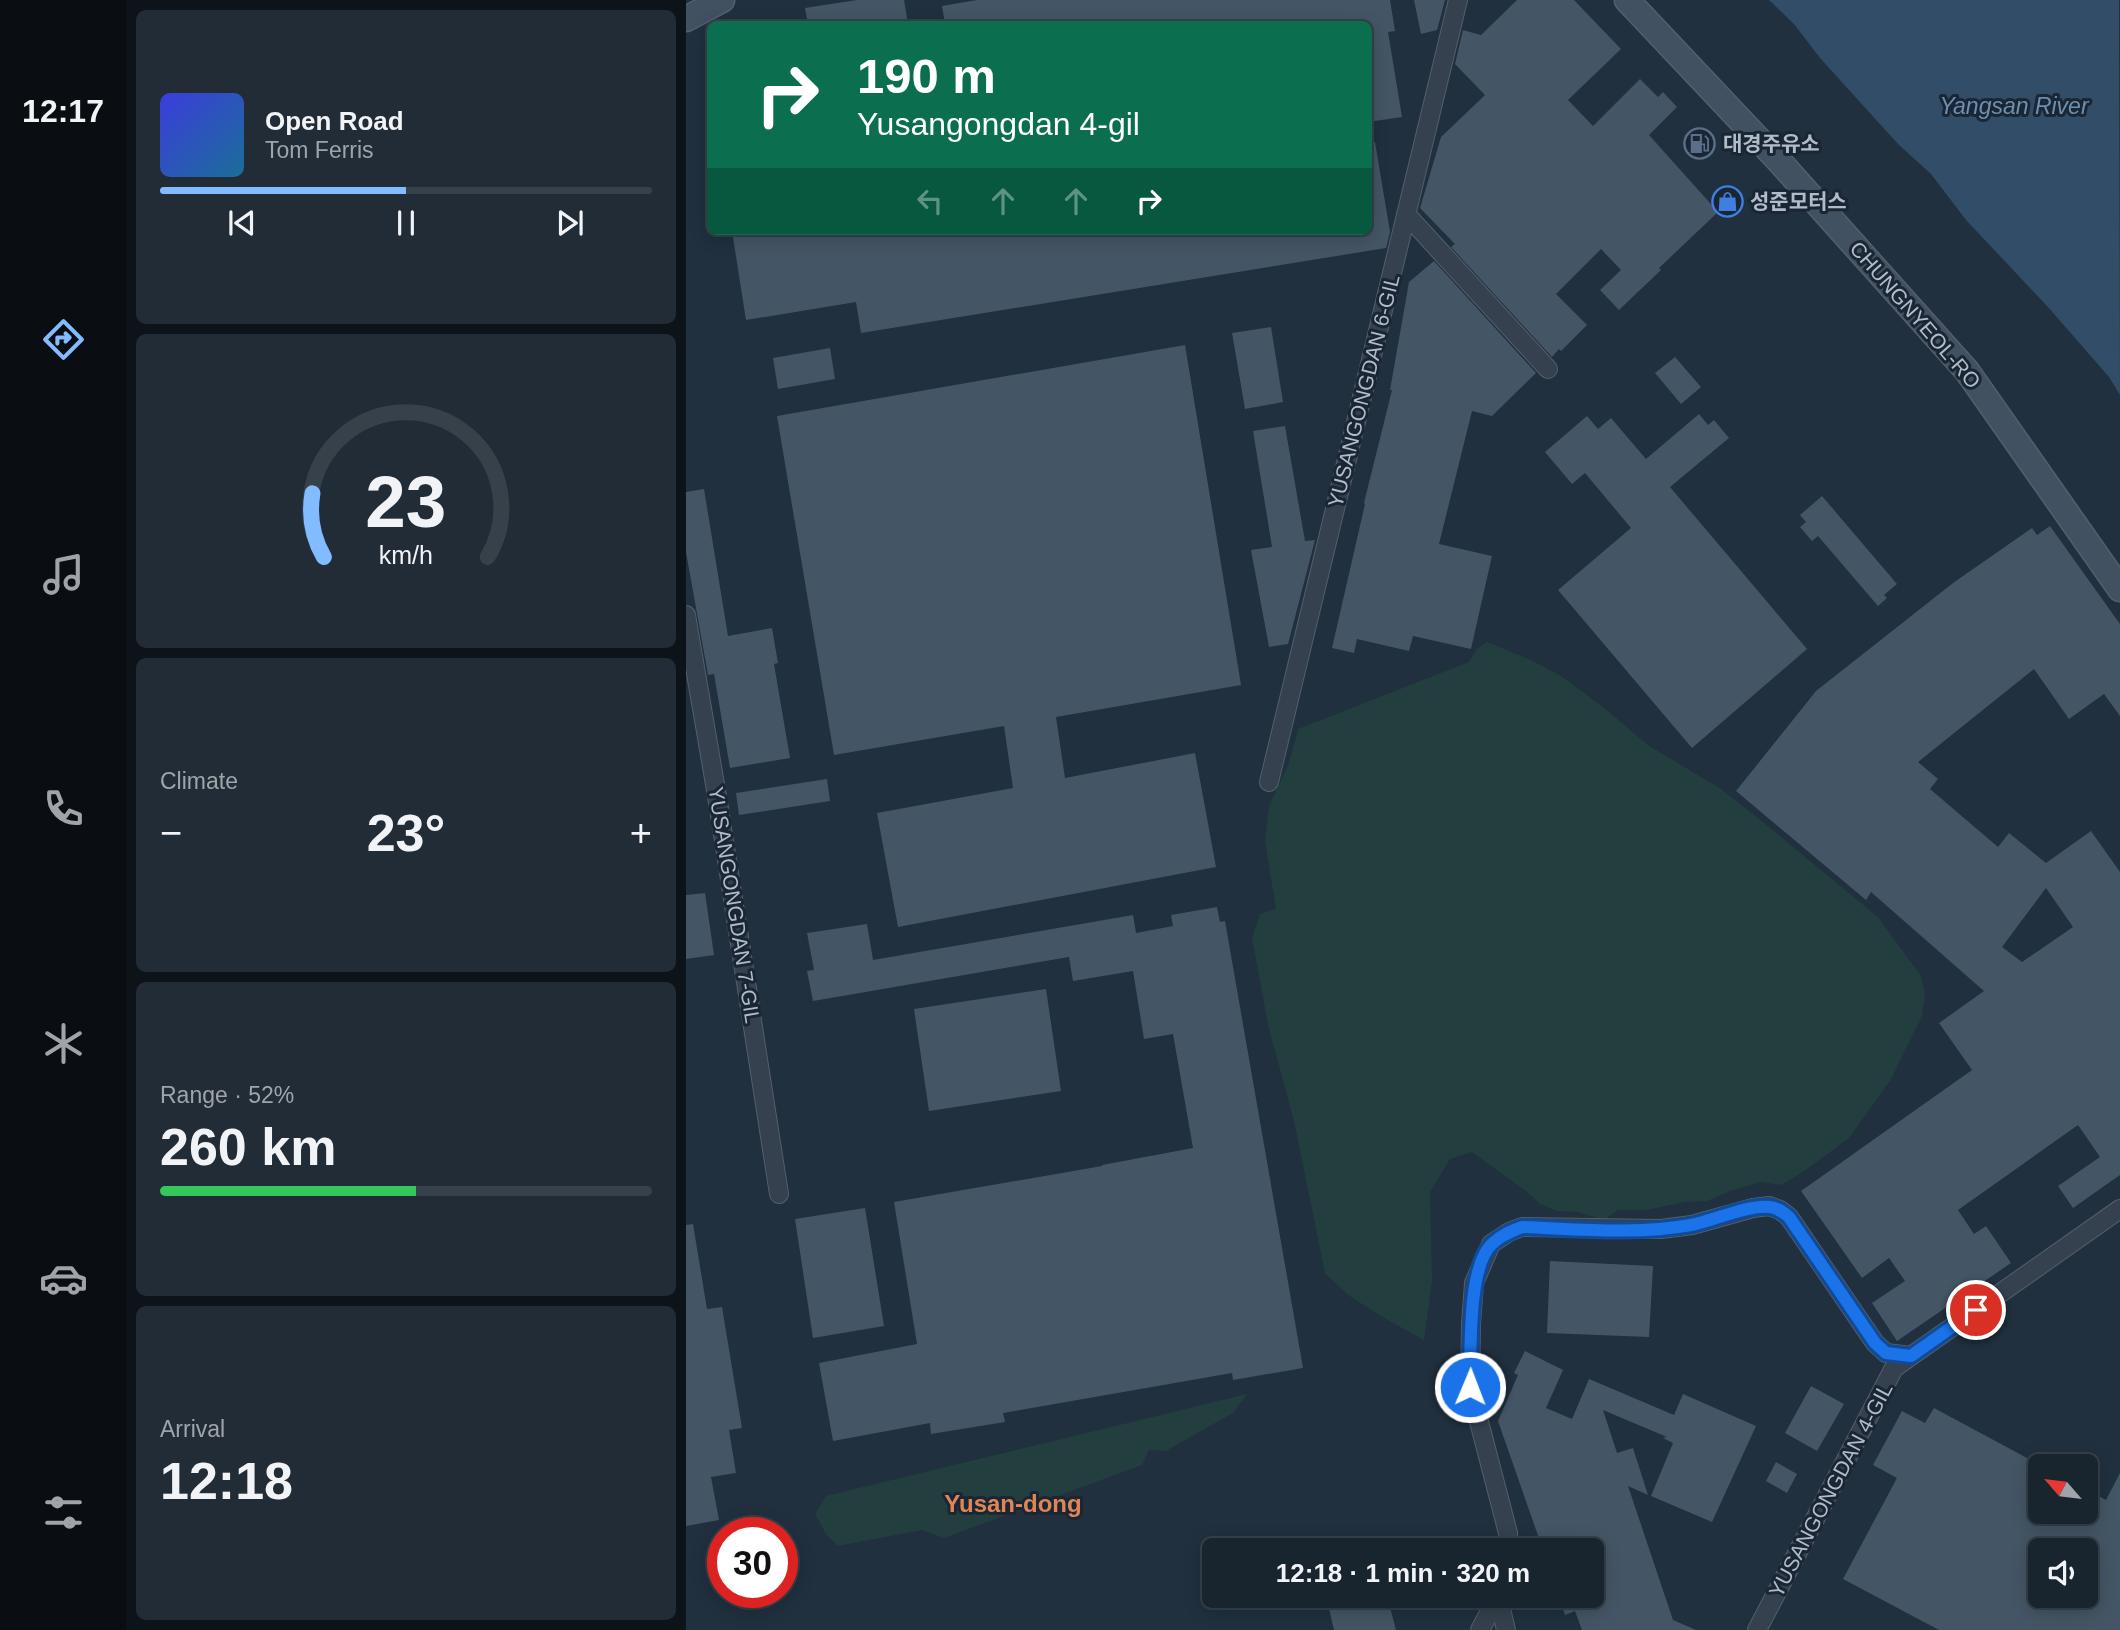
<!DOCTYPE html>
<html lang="en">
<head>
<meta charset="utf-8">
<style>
  :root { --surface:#18242e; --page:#212c36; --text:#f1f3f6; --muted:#9fa4aa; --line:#36414a; --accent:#80bcff }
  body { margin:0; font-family:Helvetica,"Noto Sans KR",sans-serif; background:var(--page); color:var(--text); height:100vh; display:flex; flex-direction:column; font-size:26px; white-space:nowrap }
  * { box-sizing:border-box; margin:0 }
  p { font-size:23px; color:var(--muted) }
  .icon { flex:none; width:38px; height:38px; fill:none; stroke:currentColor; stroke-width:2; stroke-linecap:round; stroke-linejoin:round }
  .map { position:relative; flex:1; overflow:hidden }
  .side { display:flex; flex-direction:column; gap:10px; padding:10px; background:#0d1419; width:560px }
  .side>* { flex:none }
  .top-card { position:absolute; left:21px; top:21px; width:665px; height:214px; border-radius:10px; box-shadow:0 4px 18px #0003,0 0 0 2px var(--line); background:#0b6e4f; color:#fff; overflow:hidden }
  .needle { width:46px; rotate:298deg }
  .tools { position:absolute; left:1342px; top:1454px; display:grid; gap:14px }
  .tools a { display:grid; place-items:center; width:70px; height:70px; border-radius:10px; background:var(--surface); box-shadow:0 4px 18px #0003,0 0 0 2px var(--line); font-size:35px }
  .speed { position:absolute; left:21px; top:1517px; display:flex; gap:14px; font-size:35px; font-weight:700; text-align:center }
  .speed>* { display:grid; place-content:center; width:91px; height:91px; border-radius:50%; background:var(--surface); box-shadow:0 4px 18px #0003,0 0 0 2px var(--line); line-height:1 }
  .speed .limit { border:10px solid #d22; background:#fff; color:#111 }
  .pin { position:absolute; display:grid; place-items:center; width:60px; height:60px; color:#fff; margin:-30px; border:4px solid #fff; border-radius:50%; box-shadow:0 2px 7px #0007 }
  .me { position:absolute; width:77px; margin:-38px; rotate:1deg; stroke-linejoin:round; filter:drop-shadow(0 0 5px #0008) }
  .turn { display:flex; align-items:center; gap:24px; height:147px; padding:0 35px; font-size:32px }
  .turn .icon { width:91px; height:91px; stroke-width:2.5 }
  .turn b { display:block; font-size:49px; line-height:60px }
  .lanes { display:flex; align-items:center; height:66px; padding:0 35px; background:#0003; justify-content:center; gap:35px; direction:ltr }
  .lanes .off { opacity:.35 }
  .big { font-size:52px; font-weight:600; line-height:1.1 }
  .side .tile { flex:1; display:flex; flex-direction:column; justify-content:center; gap:10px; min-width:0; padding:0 24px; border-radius:10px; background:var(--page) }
  .side .dial { align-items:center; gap:0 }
  .dial svg { height:182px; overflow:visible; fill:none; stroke:var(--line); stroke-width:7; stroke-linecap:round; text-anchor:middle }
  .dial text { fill:var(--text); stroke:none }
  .song { display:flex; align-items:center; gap:21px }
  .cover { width:84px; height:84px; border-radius:10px; background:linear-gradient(135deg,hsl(240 70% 55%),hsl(200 70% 35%)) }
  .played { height:7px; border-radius:4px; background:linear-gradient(90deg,var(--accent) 50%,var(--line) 50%) }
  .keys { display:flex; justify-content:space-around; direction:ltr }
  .heat { display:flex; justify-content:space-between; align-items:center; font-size:38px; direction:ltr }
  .charge { height:10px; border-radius:5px; background:linear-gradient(90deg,#34c759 52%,var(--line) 0) }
  .trip { position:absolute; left:516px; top:1538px; width:402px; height:70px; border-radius:10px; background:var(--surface); box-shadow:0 4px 18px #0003,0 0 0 2px var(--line); font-weight:600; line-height:70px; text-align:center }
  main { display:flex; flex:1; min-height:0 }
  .tab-bar { display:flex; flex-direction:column; width:126px; justify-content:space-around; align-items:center; background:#0a0e12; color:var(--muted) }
  .tab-bar .icon { width:49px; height:49px }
  .tab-bar .current { color:var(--accent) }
  .tab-bar b { font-size:32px; color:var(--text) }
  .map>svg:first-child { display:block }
  .green { fill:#223e3f }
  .water { fill:#324d67 }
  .building { fill:#445565; fill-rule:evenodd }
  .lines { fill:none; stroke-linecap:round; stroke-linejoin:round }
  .minor-casing { stroke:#535f6c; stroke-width:20 }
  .secondary-casing { stroke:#535f6c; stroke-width:27 }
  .minor { stroke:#35414e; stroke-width:18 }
  .secondary { stroke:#425162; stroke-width:24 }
  .route-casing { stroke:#114b97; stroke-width:18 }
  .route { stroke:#1a73e8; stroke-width:12 }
  .labels { text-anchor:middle; stroke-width:6; stroke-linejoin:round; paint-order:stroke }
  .poi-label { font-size:21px; font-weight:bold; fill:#b0bcca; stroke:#1a2633; text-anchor:start }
  .street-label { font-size:21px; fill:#b0bcca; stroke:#1a2633 }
  .water-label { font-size:23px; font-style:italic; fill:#6d90b0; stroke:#1a2633 }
  .quarter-label { font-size:24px; font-weight:bold; fill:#df8556; stroke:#1a2633 }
</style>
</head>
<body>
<main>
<nav class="tab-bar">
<b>12:17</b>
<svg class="icon current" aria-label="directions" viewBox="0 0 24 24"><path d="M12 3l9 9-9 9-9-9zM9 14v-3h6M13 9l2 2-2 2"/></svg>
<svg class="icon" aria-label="music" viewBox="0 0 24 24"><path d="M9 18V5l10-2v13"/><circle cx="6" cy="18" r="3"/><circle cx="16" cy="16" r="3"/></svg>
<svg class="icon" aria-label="phone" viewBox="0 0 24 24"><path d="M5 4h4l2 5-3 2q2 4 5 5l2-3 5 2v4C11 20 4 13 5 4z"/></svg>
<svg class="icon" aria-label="climate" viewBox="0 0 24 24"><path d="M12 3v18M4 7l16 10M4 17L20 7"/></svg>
<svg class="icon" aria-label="car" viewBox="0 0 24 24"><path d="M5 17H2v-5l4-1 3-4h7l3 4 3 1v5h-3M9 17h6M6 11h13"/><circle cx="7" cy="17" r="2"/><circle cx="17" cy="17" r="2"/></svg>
<svg class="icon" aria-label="filters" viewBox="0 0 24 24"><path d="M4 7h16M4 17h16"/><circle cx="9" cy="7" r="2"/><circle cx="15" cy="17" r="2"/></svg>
</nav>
<section class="side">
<div class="tile">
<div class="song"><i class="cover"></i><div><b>Open Road</b><p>Tom Ferris</p></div></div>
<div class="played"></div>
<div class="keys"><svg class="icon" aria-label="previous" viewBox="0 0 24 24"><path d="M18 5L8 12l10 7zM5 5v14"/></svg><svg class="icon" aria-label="pause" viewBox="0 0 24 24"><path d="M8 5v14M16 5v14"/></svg><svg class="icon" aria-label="next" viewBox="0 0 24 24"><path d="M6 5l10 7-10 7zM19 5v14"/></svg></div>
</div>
<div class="tile dial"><svg viewBox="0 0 100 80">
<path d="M14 69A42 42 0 1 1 86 69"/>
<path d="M14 69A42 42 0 0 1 9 41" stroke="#80bcff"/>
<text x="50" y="56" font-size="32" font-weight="700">23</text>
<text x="50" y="72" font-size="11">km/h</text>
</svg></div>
<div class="tile"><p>Climate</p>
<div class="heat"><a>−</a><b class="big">23°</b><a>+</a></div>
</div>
<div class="tile"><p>Range · 52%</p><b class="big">260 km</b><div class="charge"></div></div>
<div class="tile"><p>Arrival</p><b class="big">12:18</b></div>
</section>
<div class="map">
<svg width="1434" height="1630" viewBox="0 0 1434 1630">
  <rect width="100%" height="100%" fill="#20303e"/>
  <path class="green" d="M 801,642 L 847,661 L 875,676 L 917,707 L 962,745 L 1035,789 L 1072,818 L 1192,917 L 1235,976 L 1239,994 L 1236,1016 L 1204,1081 L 1163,1138 L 1117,1172 L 1095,1185 L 1074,1182 L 1047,1190 L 1021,1201 L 999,1202 L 960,1210 L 932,1210 L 918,1220 L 891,1212 L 871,1211 L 854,1204 L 841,1192 L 786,1152 L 764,1159 L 744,1192 L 746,1281 L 738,1340 L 698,1318 L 662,1295 L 639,1273 L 608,1121 L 582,1025 L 566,938 L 574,914 L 590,909 L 579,841 L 583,806 L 603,763 L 612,729 L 783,662 L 791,649 Z
    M 561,1394 L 547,1413 L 480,1451 L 463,1450 L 456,1465 L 258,1538 L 236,1530 L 152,1546 L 140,1534 L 129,1514 L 140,1496 Z"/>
  <path class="water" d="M 1083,0 L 1433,0 L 1434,395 L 1423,377 L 1362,307 L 1280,220 L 1245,174 L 1212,144 L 1134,58 L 1108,24 Z"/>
  <path class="building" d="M 171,0 L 218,0 L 222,24 L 122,24 L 119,8 Z
    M 291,0 L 704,0 L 709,31 L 702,32 L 716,117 L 682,122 L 682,24 L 259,24 L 256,6 Z
    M 728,0 L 759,0 L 751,30 L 735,34 Z
    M 831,0 L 888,0 L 935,49 L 882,100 L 907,126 L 954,79 L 972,97 L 977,92 L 991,107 L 963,135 L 1032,212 L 973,268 L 975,270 L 933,310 L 914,290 L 935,270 L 915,249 L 870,294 L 901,325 L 875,351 L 873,349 L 866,357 L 765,247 L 769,244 L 734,208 L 755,137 L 799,95 L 769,64 L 777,30 L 795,35 Z
    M 682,142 L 689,142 L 704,232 L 700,248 L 175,333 L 170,302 L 60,320 L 46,231 L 682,231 Z
    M 1044,191 L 1053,200 L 1038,213 L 1030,204 Z
    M 748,261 L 850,373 L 806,416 L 786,411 L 753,544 L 806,556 L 785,649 L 727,636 L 723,651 L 671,639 L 668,653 L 646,648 L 679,504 L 678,503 L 706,390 L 704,390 L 723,282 Z
    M 585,327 L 597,402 L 559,409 L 546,333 Z
    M 499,345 L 555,685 L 370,717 L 379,778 L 509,753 L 530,867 L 212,927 L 191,813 L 327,788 L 318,726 L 148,755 L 91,416 Z
    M 144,348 L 149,379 L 92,389 L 87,358 Z
    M 989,357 L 1015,387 L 995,404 L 969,373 Z
    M 1013,414 L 1022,425 L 1028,420 L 1043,438 L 984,487 L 1121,649 L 1006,748 L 872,590 L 945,528 L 899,473 L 886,484 L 859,452 L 901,416 L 912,429 L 925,418 L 960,459 Z
    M 599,426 L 619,541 L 629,540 L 602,644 L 583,647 L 565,550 L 586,547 L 567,431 Z
    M 18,489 L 42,636 L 86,628 L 92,663 L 88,664 L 104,758 L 44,768 L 28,674 L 22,675 L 0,552 L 0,492 Z
    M 1136,496 L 1211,584 L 1198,595 L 1201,598 L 1192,606 L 1132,536 L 1126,541 L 1114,527 L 1120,522 L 1114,515 Z
    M 1364,526 L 1434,624 L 1434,716 L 1418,694 L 1383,719 L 1348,669 L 1232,762 L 1252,779 L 1244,789 L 1312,847 L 1323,833 L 1360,863 L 1405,831 L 1434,872 L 1434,1175 L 1387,1208 L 1372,1186 L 1414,1157 L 1392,1125 L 1272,1210 L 1288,1234 L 1300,1226 L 1325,1263 L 1211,1341 L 1186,1303 L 1219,1281 L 1203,1258 L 1176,1278 L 1115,1191 L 1286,1070 L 1253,1023 L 1298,991 L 1185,892 L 1180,900 L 1050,791 L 1130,691 L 1267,583 L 1346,528 L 1351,535 ZM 1360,888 L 1387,927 L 1336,962 L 1316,947 Z
    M 141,779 L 144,801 L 53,815 L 50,793 Z
    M 19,893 L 28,955 L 0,959 L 0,895 Z
    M 531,907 L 534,922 L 539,921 L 617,1368 L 547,1380 L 546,1373 L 317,1413 L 319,1422 L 245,1434 L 244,1423 L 147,1441 L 133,1363 L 231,1344 L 208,1202 L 416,1166 L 416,1165 L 507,1148 L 487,1034 L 458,1039 L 447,971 L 387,981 L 383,957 L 127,1001 L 121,971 L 128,970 L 121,933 L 181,924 L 187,960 L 447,915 L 450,933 L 487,926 L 485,915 Z
    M 360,989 L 375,1091 L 243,1111 L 228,1009 Z
    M 179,1208 L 198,1326 L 127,1338 L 109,1219 Z
    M 7,1224 L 21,1309 L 36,1307 L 56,1428 L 43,1430 L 50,1473 L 25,1477 L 33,1520 L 0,1526 L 0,1225 Z
    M 864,1261 L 967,1266 L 963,1337 L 861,1333 Z
    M 839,1351 L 877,1370 L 860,1408 L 886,1419 L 903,1379 L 988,1415 L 997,1394 L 1070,1426 L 1026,1522 L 965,1496 L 987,1443 L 977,1438 L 981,1437 L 917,1410 L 931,1453 L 947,1448 L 962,1495 L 942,1486 L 987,1620 L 1010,1630 L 896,1630 L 889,1611 L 879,1615 L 873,1596 L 906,1596 L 906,1550 L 857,1550 L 812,1421 L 832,1375 L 828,1373 Z
    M 1125,1386 L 1158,1404 L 1131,1451 L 1099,1433 Z
    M 1248,1408 L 1354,1465 L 1354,1512 L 1400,1512 L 1400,1489 L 1420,1500 L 1434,1473 L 1434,1630 L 1253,1630 L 1157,1579 L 1211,1478 L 1187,1465 L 1216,1411 L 1239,1423 ZM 1354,1550 L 1400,1550 L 1400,1596 L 1354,1596 Z
    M 1090,1462 L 1111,1474 L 1101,1493 L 1080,1481 Z
    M 640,1596 L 701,1596 L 710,1630 L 648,1630 Z"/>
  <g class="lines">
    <defs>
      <path id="minor" d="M 720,214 L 862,369
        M 0,615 L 31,796 L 93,1194
        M 583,782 L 772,0
        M 823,1550 L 822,1533 L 784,1387 L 785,1324 L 788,1283 L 805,1244 L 823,1232 L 836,1227 L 975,1229 L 1006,1225 L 1067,1208 L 1083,1206 L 1094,1210 L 1103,1217 L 1189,1343 L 1200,1353 L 1225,1356
        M 812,1596 L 820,1630
        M 794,1630 L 812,1596
        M 1071,1630 L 1208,1368 L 1434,1209"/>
      <path id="secondary" d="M 941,0 L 1093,161 L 1281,371 L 1434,589
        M 0,19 L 36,0"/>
    </defs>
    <use href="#minor" class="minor-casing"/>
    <use href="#secondary" class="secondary-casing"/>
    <use href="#minor" class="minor"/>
    <use href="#secondary" class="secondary"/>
  </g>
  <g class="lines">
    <defs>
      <path id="route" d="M 784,1387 C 785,1353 781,1265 807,1243 C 815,1235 826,1231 836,1227 C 891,1229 950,1235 1005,1225 C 1026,1221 1064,1204 1084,1207 C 1092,1208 1097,1212 1103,1217 L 1189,1343 L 1200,1353 L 1225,1356 L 1290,1310"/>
    </defs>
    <use href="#route" class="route-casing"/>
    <use href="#route" class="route"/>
  </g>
  <defs>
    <symbol id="fuel-ring" viewBox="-11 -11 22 22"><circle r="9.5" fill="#1a2633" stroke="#5c6f8a" stroke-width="1.5"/><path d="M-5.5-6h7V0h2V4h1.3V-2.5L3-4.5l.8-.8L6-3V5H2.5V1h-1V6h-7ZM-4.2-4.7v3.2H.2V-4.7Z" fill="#5c6f8a"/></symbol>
    <symbol id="shop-ring" viewBox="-11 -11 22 22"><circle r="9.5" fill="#1a2633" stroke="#3f7fe0" stroke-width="1.5"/><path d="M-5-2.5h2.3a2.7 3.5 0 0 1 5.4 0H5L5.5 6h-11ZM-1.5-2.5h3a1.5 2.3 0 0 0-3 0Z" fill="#3f7fe0"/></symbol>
  </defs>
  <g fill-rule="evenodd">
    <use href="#fuel-ring" x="996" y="126" width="35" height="35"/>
    <use href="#shop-ring" x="1024" y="184" width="35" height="35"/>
  </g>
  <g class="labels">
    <g class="poi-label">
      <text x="1037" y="151">대경주유소</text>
      <text x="1064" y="209">성준모터스</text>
    </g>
    <g class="street-label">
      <text transform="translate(1229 315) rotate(49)" y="7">CHUNGNYEOL-RO</text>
      <text transform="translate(678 391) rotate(-76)" y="7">YUSANGONGDAN 6-GIL</text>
      <text transform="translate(48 905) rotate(81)" y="7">YUSANGONGDAN 7-GIL</text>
      <text transform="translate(1145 1490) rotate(-62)" y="7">YUSANGONGDAN 4-GIL</text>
    </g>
    <g class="water-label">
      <text x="1328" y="114">Yangsan River</text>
    </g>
    <g class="quarter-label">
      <text x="327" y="1512">Yusan-dong</text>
    </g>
  </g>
</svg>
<div class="tools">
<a><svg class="needle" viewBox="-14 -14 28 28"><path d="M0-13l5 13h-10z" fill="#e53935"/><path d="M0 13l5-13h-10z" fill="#9fa4aa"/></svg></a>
<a><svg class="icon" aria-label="sound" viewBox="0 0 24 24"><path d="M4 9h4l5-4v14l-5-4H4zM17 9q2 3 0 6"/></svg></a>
</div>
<div class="speed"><div class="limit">30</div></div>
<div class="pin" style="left:1290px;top:1310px;background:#d93025"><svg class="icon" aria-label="arrive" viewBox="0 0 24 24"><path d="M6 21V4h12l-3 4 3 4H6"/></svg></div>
<svg class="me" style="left:784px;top:1387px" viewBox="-20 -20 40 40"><circle r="17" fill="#1a73e8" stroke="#fff" stroke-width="3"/><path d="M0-11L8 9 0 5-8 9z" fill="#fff"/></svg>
<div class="trip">12:18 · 1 min · 320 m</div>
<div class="top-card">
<div class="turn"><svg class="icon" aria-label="right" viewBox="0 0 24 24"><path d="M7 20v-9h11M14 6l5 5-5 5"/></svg><div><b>190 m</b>Yusangongdan 4-gil</div></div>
<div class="lanes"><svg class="icon off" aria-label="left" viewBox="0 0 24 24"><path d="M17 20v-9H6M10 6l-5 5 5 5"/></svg><svg class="icon off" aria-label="ahead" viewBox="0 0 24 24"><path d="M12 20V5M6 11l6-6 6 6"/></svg><svg class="icon off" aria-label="ahead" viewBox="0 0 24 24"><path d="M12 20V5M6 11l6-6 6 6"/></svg><svg class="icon" aria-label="right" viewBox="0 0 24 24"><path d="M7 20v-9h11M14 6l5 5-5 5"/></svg></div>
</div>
</div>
</main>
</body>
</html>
